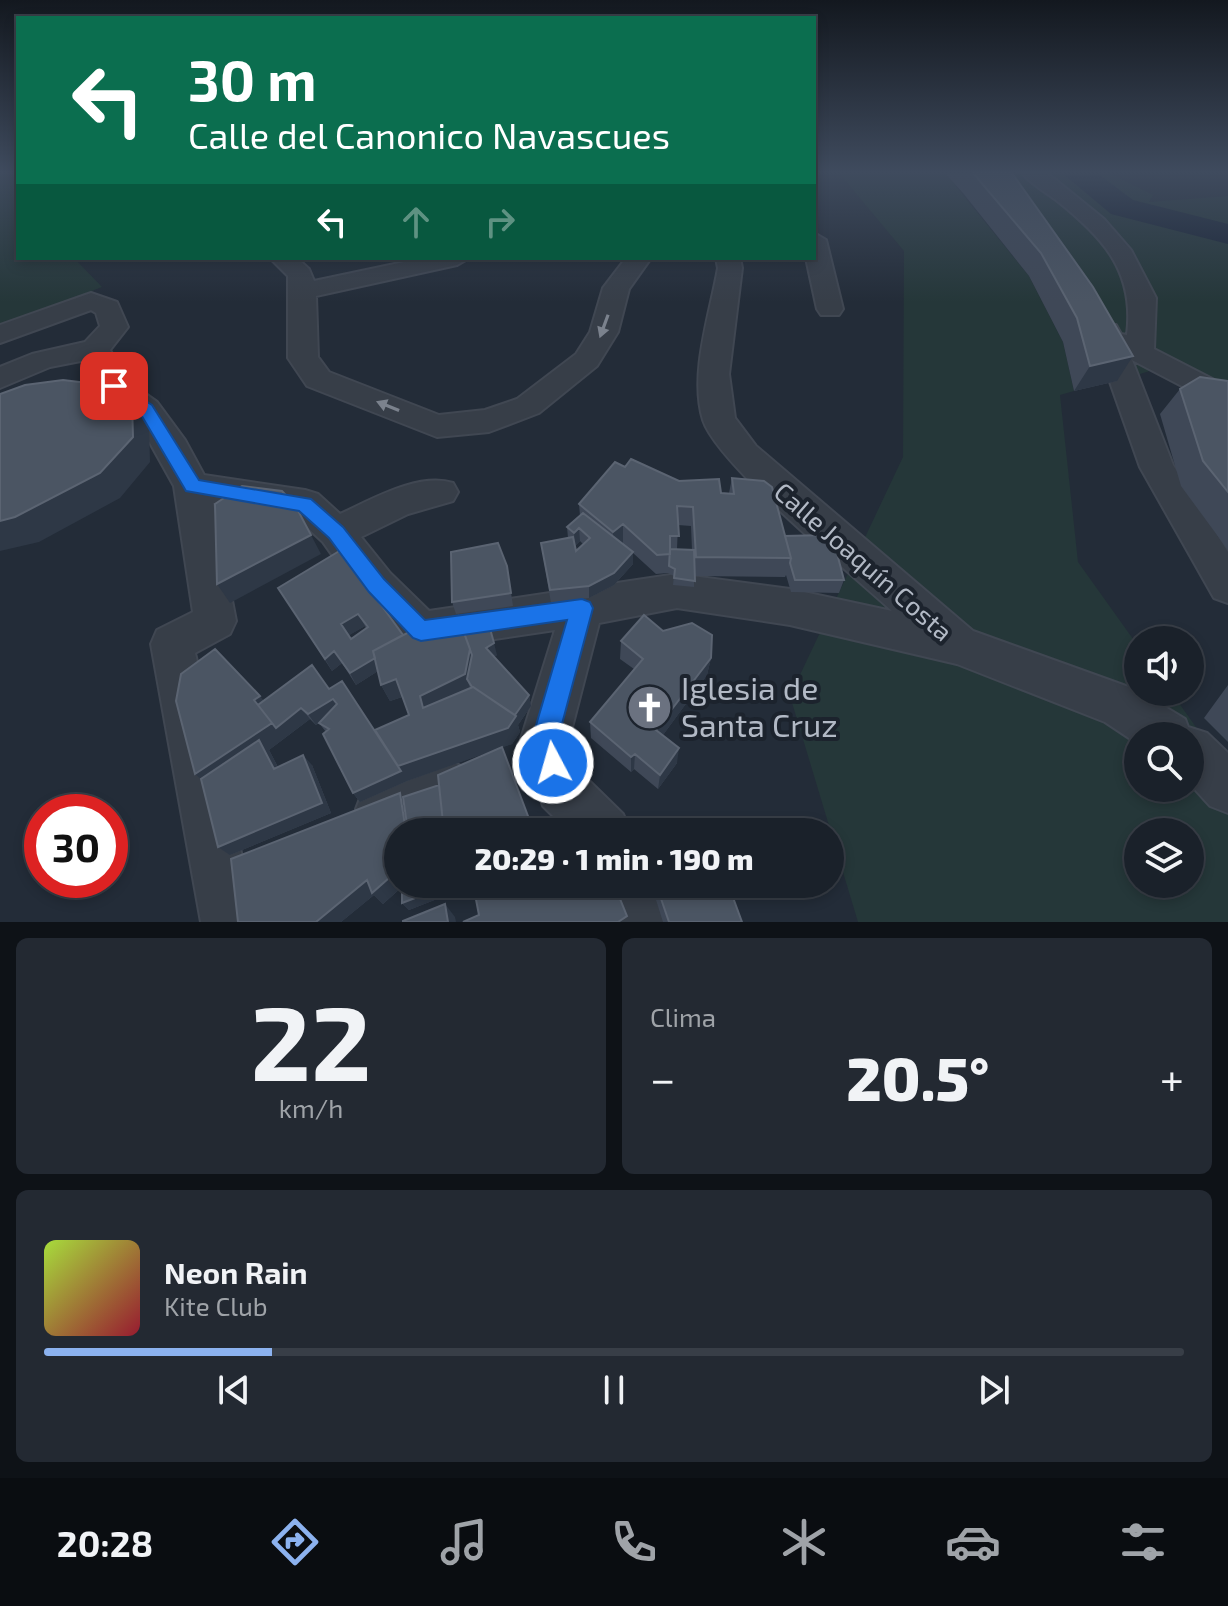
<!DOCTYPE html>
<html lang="es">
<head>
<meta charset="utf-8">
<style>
  :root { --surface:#1a212a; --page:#232932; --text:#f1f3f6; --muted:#9fa3a8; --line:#383e47; --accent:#8cb2ef }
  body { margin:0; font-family:"Exo 2",sans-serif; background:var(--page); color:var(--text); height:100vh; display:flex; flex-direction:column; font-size:30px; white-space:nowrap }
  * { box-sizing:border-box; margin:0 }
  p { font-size:26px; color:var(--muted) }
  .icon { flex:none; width:44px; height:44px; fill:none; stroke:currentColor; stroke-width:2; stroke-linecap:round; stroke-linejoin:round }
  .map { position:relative; height:922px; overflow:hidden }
  .sheet { display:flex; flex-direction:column; gap:16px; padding:16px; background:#0e1217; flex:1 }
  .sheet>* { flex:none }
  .hud { position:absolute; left:16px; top:16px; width:800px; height:244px; border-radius:0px; box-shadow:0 4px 12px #0003,0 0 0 2px var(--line); background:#0b6e4f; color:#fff; overflow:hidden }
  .fabs { position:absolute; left:1124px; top:626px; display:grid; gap:16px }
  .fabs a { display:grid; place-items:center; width:80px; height:80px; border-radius:50%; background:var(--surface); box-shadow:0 4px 12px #0003,0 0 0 2px var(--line); font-size:40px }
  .speed { position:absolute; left:24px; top:794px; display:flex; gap:16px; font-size:40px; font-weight:700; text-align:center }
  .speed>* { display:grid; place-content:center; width:104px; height:104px; border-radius:50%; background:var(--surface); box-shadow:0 4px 12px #0003,0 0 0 2px var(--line); line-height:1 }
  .speed .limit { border:12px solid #d22; background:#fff; color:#111 }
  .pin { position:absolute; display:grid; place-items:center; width:68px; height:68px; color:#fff; margin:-34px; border-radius:16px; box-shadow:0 4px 12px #0006 }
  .me { position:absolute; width:88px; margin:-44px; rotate:354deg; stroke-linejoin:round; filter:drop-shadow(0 0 6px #0008) }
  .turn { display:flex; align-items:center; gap:28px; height:168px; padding:0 40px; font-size:36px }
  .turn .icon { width:104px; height:104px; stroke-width:2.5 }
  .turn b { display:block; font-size:56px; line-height:68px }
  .lanes { display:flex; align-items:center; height:76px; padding:0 40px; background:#0003; justify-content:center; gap:40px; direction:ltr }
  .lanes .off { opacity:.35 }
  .big { font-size:60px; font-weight:800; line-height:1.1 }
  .sheet .tile { flex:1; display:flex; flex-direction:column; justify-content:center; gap:12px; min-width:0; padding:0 28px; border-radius:12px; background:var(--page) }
  .sheet .dial { align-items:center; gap:0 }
  .dial b { font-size:104px; line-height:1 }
  .song { display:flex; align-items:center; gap:24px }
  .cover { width:96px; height:96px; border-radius:12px; background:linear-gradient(135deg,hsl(80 70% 55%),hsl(350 70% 35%)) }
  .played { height:8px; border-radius:4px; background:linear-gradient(90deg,var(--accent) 20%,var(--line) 20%) }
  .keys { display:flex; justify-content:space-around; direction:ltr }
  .heat { display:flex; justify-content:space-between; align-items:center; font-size:44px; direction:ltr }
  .sheet .tiles { flex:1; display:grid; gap:16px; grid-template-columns:1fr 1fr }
  .tile:last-child { grid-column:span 2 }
  .trip { position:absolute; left:384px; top:818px; width:460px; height:80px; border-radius:40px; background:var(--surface); box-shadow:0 4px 12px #0003,0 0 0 2px var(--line); font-weight:800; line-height:80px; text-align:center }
  .menu { display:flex; height:128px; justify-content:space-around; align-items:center; background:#0a0d11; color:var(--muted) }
  .menu .icon { width:56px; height:56px }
  .menu .on { color:var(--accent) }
  .menu b { font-size:36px; color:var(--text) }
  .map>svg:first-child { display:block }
  .green { fill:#253739; fill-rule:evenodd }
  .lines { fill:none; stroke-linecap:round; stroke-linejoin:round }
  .river { fill:#182335; fill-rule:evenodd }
  .pedestrian-casing { stroke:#404752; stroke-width:4 }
  .minor-casing { stroke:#404752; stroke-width:4 }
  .pedestrian { fill:#373e48; fill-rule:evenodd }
  .minor { fill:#373e48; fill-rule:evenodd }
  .wall { fill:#3f4857; fill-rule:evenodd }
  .shaded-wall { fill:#2e3846 }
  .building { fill:#4b5563; stroke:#5b6472; stroke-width:2; fill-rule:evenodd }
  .oneway { fill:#7b828d }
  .route { fill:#1a73e8; stroke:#114b97; stroke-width:2 }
  .labels { text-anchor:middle; stroke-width:8; stroke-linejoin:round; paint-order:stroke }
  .street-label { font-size:26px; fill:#b2b9c5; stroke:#1c232d }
  .near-poi-label { font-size:32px; fill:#b2b9c5; stroke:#1c232d; text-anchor:start }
</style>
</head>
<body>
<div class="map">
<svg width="1228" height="922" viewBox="0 0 1228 922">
  <rect width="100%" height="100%" fill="#232c38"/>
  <path class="green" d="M 0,173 L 18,173 L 18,258 L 74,258 L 102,287 L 0,327 Z
    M 839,173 L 945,173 L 1029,276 L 1063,342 L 1074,391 L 1060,395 L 1078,562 L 1138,646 L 1138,692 L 1171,692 L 1228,772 L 1228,922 L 858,922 L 790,696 L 903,457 L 904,251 ZM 1138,736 L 1190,736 L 1190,788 L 1138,788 ZM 1138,832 L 1190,832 L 1190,884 L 1138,884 Z
    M 981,173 L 1109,173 L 1153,195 L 1149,202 L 1228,196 L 1228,415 L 1153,370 L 1117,381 Z"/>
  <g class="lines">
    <path class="river" d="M 1062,173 L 1097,173 L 1133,200 L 1228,224 L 1228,244 L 1111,214 Z"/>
    <defs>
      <path id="pedestrian" d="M 449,761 L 461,766 L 466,778 L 461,790 L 374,827 L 361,822 L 356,809 L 361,796 Z"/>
      <path id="minor" d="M 1022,173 L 1046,173 L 1056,180 L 1104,219 L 1131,250 L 1156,298 L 1154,349 L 1228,387 L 1228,410 L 1132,360 L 1173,465 L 1228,552 L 1228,603 L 1214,598 L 1140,467 L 1092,331 L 1096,325 L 1116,325 L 1121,334 L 1127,335 C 1135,272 1104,238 1056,200 C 1045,192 1031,184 1022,173 Z
        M 814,233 L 826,240 L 843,309 L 839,315 L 821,315 L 817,309 L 806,258 L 814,258 Z
        M 270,258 L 297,258 L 309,269 L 314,281 L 423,258 L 469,258 L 457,265 L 316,296 L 318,357 L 329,372 L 439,415 L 485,410 L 517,399 L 576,354 L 590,332 L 603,288 L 626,258 L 651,258 L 629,289 L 618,332 L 597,366 L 539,413 L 489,432 L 437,437 L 307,386 L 288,358 L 288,276 Z
        M 716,258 L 740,258 L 742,268 L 729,374 L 735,418 L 756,446 L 973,631 L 1137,690 L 1185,719 L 1188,727 L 1207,733 L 1228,753 L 1228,813 L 1210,806 L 1190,784 L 1190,736 L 1138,736 L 1138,744 L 1105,722 L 957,664 L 790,625 L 677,608 L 599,623 L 569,739 L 580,772 L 623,814 L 631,832 L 569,832 L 543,806 L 521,739 L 555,630 L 421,650 L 406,644 L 362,597 L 323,542 L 295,516 L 213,503 L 236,621 L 230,634 L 195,653 L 257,922 L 201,922 L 151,644 L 157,630 L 193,612 L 174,486 L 135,416 L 103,393 L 86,360 L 50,367 L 0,388 L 0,367 L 32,354 L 85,342 L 100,326 L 96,313 L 91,310 L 0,343 L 0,325 L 91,293 L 117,302 L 128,327 L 110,350 L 126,380 L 157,402 L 185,440 L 204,475 L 305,490 L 318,494 L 340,514 C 371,500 418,472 453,483 L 458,492 L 453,501 L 408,514 L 361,537 L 390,573 L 429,611 L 677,574 L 790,589 L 892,611 C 852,574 717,464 703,420 C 689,374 710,314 718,268 Z
        M 596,884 L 650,884 L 665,922 L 609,922 Z"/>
    </defs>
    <use href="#pedestrian" class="pedestrian-casing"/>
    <use href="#minor" class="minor-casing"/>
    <use href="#pedestrian" class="pedestrian"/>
    <use href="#minor" class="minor"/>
  </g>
  <path class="wall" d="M 945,173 L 1012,173 L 1117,381 L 1074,391 L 1063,342 L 1029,276 L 963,193 Z
    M 1228,381 L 1228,550 L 1181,486 L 1160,414 L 1180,389 Z
    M 625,467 L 721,493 L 729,493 L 732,478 L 785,536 L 844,580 L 839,593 L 791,592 L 786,575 L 785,577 L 694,576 L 694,587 L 673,585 L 674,576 L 668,573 L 656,574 L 633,553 L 633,564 L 614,585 L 589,598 L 551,603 L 541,543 L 568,538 L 567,527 L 580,516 L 579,504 ZM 678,525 L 691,526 L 692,550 L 677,549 ZM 580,541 L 583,544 L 576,551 L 575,546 Z
    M 341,550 L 403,635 L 460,622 L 497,655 L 494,657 L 529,695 L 531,706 L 518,725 L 520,732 L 512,744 L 502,747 L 398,832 L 460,890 L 409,910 L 402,903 L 402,887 L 383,904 L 374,895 L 341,922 L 238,922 L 403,797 L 439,785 L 502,747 L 407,781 L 360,802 L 353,793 L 326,732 L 319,723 L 316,725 L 310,719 L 269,750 L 278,767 L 312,765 L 331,813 L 230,855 L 264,701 L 329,689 L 394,761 L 409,715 L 402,697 L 390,701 L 381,685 L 378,671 L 356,685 L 342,663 L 332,671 L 278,588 ZM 365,626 L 366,629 L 351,639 L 349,635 Z
    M 509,579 L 513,606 L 456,614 L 452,602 Z
    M 663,631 L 711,658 L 707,675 L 663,735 L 677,763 L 658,789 L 634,769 L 631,772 L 591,738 L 590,722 L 634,669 L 620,659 L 621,641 Z
    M 1228,685 L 1228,742 L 1204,718 Z
    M 651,884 L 728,884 L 742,922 L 663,922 Z"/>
  <path class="shaded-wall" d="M 1133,356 L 1117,381 L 1074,391 L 1090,366 Z
    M 132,402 L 149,427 L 150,462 L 120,498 L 39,542 L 0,551 L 0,521 Z
    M 623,524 L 623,543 L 613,551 L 613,532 Z
    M 579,528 L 580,541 L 575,546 L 574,533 Z
    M 311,535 L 321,554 L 230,603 L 217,584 Z
    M 633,552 L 633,564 L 614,585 L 589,598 L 589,586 Z
    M 358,614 L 365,626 L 348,636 L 341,624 Z
    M 406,638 L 411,650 L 356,685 L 350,673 Z
    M 494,643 L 497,655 L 489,660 L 486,648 Z
    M 470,649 L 475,666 L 467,679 L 471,691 L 423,708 L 420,696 Z
    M 334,651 L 342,663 L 332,671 L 325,659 Z
    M 711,658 L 707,675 L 655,746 L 656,730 Z
    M 396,679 L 405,696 L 390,701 L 381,685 Z
    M 529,695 L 531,706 L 518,725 L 520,732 L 512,744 L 407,781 L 360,802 L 353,793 L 398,766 L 513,718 Z
    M 260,696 L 273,712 L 301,708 L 310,719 L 269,750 L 284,779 L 213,789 L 195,774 L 254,700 Z
    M 333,699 L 340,710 L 316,725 L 308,714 Z
    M 679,748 L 677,763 L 658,789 L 660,775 Z
    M 635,754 L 634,769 L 631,772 L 631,757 Z
    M 303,755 L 312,765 L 331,813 L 230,855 L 218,847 Z
    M 400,793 L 409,807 L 413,832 L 406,832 Z
    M 398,870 L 398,884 L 405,884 L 383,904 L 374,895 L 341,922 L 316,922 L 367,880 Z
    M 452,884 L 460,884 L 460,890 L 409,910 L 402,903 Z
    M 445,904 L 455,917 L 456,922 L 448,922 Z"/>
  <path class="building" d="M 973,173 L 1012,173 L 1093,287 L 1133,356 L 1090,366 L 1077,318 L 1041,253 Z
    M 1200,377 L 1228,381 L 1228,492 L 1203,461 L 1180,389 Z
    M 63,380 L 112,386 L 132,402 L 133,437 L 100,473 L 15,517 L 0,521 L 0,394 L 25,385 Z
    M 631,459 L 679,481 L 719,479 L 721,493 L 734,494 L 732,478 L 764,481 L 772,487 L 791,558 L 696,557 L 693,507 L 677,506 L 679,536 L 670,536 L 670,554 L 657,555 L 623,524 L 613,532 L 579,504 L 615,462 L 625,467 Z
    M 242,486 L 282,491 L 295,505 L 311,535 L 217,584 L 215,504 Z
    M 583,513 L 633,552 L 614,573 L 589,586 L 550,590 L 541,543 L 573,537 L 576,551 L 590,538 L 579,528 L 574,533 L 567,527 Z
    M 826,535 L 834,542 L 844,580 L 795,580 L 790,563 L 791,558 L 785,536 Z
    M 498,543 L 507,566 L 511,593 L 452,602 L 451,552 Z
    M 670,549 L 694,550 L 695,581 L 674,578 L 675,569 L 669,566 Z
    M 341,550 L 403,635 L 373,651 L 375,658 L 350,673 L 334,651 L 325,659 L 278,588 ZM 358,614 L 368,627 L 351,639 L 341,624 Z
    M 486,614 L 494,643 L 486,648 L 529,695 L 515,715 L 473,687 L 472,687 L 467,679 L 472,655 L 460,622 Z
    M 644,615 L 663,631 L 692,623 L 712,635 L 711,658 L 656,730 L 679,748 L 660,775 L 635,754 L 631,757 L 590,722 L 643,659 L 621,641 Z
    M 458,616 L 470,649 L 465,674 L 420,696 L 423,708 L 473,687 L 516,716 L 508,728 L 398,766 L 375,730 L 409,715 L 396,679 L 381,685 L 373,651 L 430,621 Z
    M 215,649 L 260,696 L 254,700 L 272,723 L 195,774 L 176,701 L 181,674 Z
    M 312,665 L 329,689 L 342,681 L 401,771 L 353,793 L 323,734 L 329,729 L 319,723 L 337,704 L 333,699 L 308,714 L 301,708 L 276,728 L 258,705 Z
    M 259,740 L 274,769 L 303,755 L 322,803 L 218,847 L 201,779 Z
    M 502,747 L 534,832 L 444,832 L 438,775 Z
    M 439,785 L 444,832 L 408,832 L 403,797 Z
    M 400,793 L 406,832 L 398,832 L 398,870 L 372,893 L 367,880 L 316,922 L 238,922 L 231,859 Z
    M 402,884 L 452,884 L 402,903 Z
    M 473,884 L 554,884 L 555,887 L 563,884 L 614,884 L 627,916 L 618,922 L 463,922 L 479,915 Z
    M 656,884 L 728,884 L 742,922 L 669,922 Z
    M 445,904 L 448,922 L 403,922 L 403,921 Z"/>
  <defs><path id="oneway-solid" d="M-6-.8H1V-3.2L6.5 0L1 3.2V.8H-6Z" transform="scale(2)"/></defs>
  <g class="oneway">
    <use href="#oneway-solid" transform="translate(604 326) rotate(110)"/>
    <use href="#oneway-solid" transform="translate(388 406) rotate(-158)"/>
  </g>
  <linearGradient id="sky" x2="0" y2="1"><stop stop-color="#13181f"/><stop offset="0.57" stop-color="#3f4b5e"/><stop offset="1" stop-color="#3f4b5e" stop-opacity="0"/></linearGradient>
  <rect width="1228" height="302" fill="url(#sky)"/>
  <path class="route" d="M 114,381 L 152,405 L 199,480 L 311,499 L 343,527 L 384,579 L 425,620 L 582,599 L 590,602 L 593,608 L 558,739 L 566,763 L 562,773 L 553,776 L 544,773 L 532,739 L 567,620 L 421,641 L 413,638 L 369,592 L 329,538 L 299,511 L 186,491 L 140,413 L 108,390 L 108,382 Z"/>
  <defs>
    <symbol id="church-disc" viewBox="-11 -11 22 22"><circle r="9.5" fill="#6b7280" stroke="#1c232d"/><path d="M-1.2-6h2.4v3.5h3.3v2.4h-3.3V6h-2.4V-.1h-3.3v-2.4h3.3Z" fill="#fff"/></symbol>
  </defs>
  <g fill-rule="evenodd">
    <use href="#church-disc" x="624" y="682" width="51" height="51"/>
  </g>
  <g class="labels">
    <g class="street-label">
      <text transform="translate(863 562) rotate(41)" y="9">Calle Joaquín Costa</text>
    </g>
    <g class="near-poi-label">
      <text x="681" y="700">Iglesia de<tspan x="681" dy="37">Santa Cruz</tspan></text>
    </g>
  </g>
</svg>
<div class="fabs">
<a><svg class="icon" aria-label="sound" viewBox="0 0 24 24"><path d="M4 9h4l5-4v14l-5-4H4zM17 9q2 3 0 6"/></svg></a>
<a><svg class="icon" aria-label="search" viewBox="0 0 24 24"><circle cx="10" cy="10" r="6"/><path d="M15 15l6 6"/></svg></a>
<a><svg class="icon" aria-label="layers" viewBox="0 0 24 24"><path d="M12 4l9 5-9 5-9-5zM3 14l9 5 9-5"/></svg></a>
</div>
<div class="speed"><div class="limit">30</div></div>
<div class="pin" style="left:114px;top:386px;background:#d93025"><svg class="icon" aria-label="arrive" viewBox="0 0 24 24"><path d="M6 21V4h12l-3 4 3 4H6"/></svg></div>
<svg class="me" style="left:553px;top:763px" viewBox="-20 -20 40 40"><circle r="17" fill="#1a73e8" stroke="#fff" stroke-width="3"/><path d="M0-11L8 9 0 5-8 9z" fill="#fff"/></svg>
<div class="trip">20:29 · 1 min · 190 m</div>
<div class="hud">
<div class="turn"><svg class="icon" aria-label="left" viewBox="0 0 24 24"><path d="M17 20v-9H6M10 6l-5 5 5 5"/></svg><div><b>30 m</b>Calle del Canonico Navascues</div></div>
<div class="lanes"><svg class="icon" aria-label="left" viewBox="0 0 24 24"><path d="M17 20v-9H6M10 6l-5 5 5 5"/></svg><svg class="icon off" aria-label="ahead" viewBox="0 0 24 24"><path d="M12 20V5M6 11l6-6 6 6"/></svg><svg class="icon off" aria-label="right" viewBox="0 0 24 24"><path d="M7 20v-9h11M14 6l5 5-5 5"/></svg></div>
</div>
</div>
<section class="sheet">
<div class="tiles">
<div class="tile dial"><b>22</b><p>km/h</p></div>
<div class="tile"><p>Clima</p>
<div class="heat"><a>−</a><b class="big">20.5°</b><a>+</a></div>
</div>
<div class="tile">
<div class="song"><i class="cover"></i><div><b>Neon Rain</b><p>Kite Club</p></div></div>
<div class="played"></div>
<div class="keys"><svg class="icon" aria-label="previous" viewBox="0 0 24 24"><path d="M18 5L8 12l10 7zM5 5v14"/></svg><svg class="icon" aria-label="pause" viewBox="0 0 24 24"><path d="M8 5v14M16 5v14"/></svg><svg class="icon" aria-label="next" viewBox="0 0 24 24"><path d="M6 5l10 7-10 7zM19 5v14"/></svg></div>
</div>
</div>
</section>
<nav class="menu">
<b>20:28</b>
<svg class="icon on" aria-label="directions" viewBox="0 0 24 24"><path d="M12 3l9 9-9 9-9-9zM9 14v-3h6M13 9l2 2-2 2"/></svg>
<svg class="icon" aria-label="music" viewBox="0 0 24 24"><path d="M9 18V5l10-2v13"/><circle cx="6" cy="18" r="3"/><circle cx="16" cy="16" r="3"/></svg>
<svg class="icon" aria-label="phone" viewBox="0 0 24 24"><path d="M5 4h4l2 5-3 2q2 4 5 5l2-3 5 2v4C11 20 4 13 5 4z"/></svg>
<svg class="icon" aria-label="climate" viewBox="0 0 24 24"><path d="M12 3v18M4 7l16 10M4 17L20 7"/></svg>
<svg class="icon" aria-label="car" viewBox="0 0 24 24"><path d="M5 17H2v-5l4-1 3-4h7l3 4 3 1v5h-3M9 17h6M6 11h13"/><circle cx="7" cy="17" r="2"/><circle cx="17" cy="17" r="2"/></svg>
<svg class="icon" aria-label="filters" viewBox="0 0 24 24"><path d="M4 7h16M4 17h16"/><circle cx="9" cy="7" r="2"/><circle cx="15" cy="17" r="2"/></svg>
</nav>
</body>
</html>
